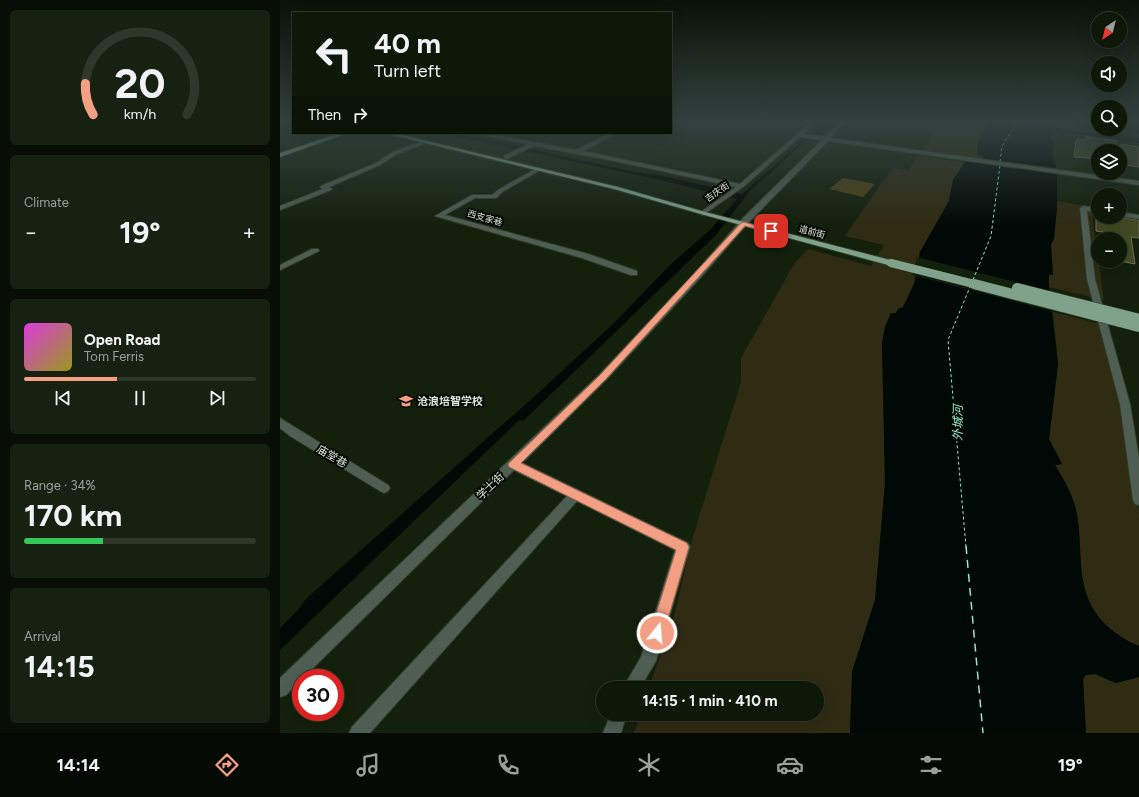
<!DOCTYPE html>
<html lang="en">
<head>
<meta charset="utf-8">
<style>
  :root { --surface:#0e1809; --page:#172112; --text:#f1f3f6; --muted:#9ba09c; --line:#2e372a; --accent:#f39f83 }
  body { margin:0; font-family:Figtree,"Noto Sans SC",sans-serif; background:var(--page); color:var(--text); height:100vh; display:flex; flex-direction:column; font-size:15px; white-space:nowrap }
  * { box-sizing:border-box; margin:0 }
  p { font-size:13px; color:var(--muted) }
  .icon { flex:none; width:22px; height:22px; fill:none; stroke:currentColor; stroke-width:2; stroke-linecap:round; stroke-linejoin:round }
  .map { position:relative; flex:1; overflow:hidden }
  .panel { display:flex; flex-direction:column; gap:10px; padding:10px; background:#080d05; width:280px }
  .panel>* { flex:none }
  .hud { position:absolute; left:12px; top:12px; width:380px; height:122px; border-radius:0px; box-shadow:0 4px 16px #0002,0 0 0 1px var(--line); background:#0e1809; color:var(--text); overflow:hidden }
  .needle { width:26px; rotate:215deg }
  .fabs { position:absolute; left:811px; top:12px; display:grid; gap:8px }
  .fabs a { display:grid; place-items:center; width:36px; height:36px; border-radius:50%; background:var(--surface); box-shadow:0 4px 16px #0002,0 0 0 1px var(--line); font-size:20px }
  .speed { position:absolute; left:12px; top:669px; display:flex; gap:8px; font-size:20px; font-weight:700; text-align:center }
  .speed>* { display:grid; place-content:center; width:52px; height:52px; border-radius:50%; background:var(--surface); box-shadow:0 4px 16px #0002,0 0 0 1px var(--line); line-height:1 }
  .speed .limit { border:6px solid #d22; background:#fff; color:#111 }
  .pin { position:absolute; display:grid; place-items:center; width:34px; height:34px; color:#fff; margin:-17px; border-radius:8px; box-shadow:0 2px 6px #0006 }
  .me { position:absolute; width:44px; margin:-22px; rotate:17deg; stroke-linejoin:round; filter:drop-shadow(0 0 3px #0008) }
  .turn { display:flex; align-items:center; gap:14px; height:84px; padding:0 16px; font-size:18px }
  .turn .icon { width:52px; height:52px; stroke-width:2.5 }
  .turn b { display:block; font-size:28px; line-height:34px }
  .then { display:flex; align-items:center; height:38px; padding:0 16px; background:#0003; gap:8px; font-size:15px }
  .big { font-size:30px; font-weight:700; line-height:1.1 }
  .panel .widget { flex:1; display:flex; flex-direction:column; justify-content:center; gap:6px; min-width:0; padding:0 14px; border-radius:6px; background:var(--page) }
  .panel .dial { align-items:center; gap:0 }
  .dial svg { height:104px; overflow:visible; fill:none; stroke:var(--line); stroke-width:7; stroke-linecap:round; text-anchor:middle }
  .dial text { fill:var(--text); stroke:none }
  .song { display:flex; align-items:center; gap:12px }
  .cover { width:48px; height:48px; border-radius:6px; background:linear-gradient(135deg,hsl(300 70% 55%),hsl(60 70% 35%)) }
  .played { height:4px; border-radius:2px; background:linear-gradient(90deg,var(--accent) 40%,var(--line) 40%) }
  .keys { display:flex; justify-content:space-around; direction:ltr }
  .heat { display:flex; justify-content:space-between; align-items:center; font-size:22px; direction:ltr }
  .charge { height:6px; border-radius:3px; background:linear-gradient(90deg,#34c759 34%,var(--line) 0) }
  .trip { position:absolute; left:316px; top:681px; width:228px; height:40px; border-radius:20px; background:var(--surface); box-shadow:0 4px 16px #0002,0 0 0 1px var(--line); font-weight:700; line-height:40px; text-align:center }
  .dock { display:flex; height:64px; justify-content:space-around; align-items:center; background:#060a04; color:var(--muted) }
  .dock .icon { width:28px; height:28px }
  .dock .active { color:var(--accent) }
  .dock b { font-size:18px; color:var(--text) }
  main { display:flex; flex:1; min-height:0 }
  .map>svg:first-child { display:block }
  .green { fill:#302b13 }
  .forest { fill:#4b4219 }
  .water { fill:#000905 }
  .pier { fill:#13200c }
  .lines { fill:none; stroke-linecap:round; stroke-linejoin:round }
  .ferry-far1 { stroke:#93e8d0; stroke-width:1; stroke-dasharray:3 2.5; stroke-linecap:butt }
  .ferry { stroke:#93e8d0; stroke-width:1.5; stroke-dasharray:8 6; stroke-linecap:butt }
  .building { fill:#434922; stroke:#6b7056 }
  .minor-casing { stroke:#303c29; stroke-width:2 }
  .major-casing { stroke:#303c29; stroke-width:2 }
  .minor { fill:#4e5e53; fill-rule:evenodd }
  .major { fill:#80a28b; fill-rule:evenodd }
  .major-bridge-far1-casing { stroke:#303c29; stroke-width:8; stroke-linecap:butt }
  .major-bridge-casing { stroke:#303c29; stroke-width:11; stroke-linecap:butt }
  .major-bridge-far1 { stroke:#80a28b; stroke-width:8 }
  .major-bridge { stroke:#80a28b; stroke-width:10 }
  .route { fill:#f39f83; stroke:#9e6755 }
  .labels { text-anchor:middle; stroke-width:4; stroke-linejoin:round; paint-order:stroke }
  .far-street-label { font-size:9px; fill:#dfe8db; stroke:#040802 }
  .poi-label { font-size:11px; font-weight:bold; fill:#dfe8db; stroke:#040802; text-anchor:start }
  .street-label { font-size:11px; fill:#dfe8db; stroke:#040802 }
  .water-label { font-size:12px; font-style:italic; fill:#93e8d0; stroke:#040802 }
</style>
</head>
<body>
<main>
<section class="panel">
<div class="widget dial"><svg viewBox="0 0 100 80">
<path d="M14 69A42 42 0 1 1 86 69"/>
<path d="M14 69A42 42 0 0 1 8 45" stroke="#f39f83"/>
<text x="50" y="56" font-size="32" font-weight="700">20</text>
<text x="50" y="72" font-size="11">km/h</text>
</svg></div>
<div class="widget"><p>Climate</p>
<div class="heat"><a>−</a><b class="big">19°</b><a>+</a></div>
</div>
<div class="widget">
<div class="song"><i class="cover"></i><div><b>Open Road</b><p>Tom Ferris</p></div></div>
<div class="played"></div>
<div class="keys"><svg class="icon" aria-label="previous" viewBox="0 0 24 24"><path d="M18 5L8 12l10 7zM5 5v14"/></svg><svg class="icon" aria-label="pause" viewBox="0 0 24 24"><path d="M8 5v14M16 5v14"/></svg><svg class="icon" aria-label="next" viewBox="0 0 24 24"><path d="M6 5l10 7-10 7zM19 5v14"/></svg></div>
</div>
<div class="widget"><p>Range · 34%</p><b class="big">170 km</b><div class="charge"></div></div>
<div class="widget"><p>Arrival</p><b class="big">14:15</b></div>
</section>
<div class="map">
<svg width="859" height="733" viewBox="0 0 859 733">
  <rect width="100%" height="100%" fill="#13200c"/>
  <path class="green" d="M 635,123 L 708,123 L 698,141 L 697,155 L 703,156 L 702,159 L 644,150 L 656,128 L 634,125 Z
    M 638,155 L 685,163 L 673,180 L 669,201 L 640,252 L 634,284 L 623,307 L 618,309 L 616,313 L 611,313 L 605,327 L 602,343 L 605,483 L 595,600 L 572,672 L 570,733 L 354,733 L 361,714 L 537,714 L 537,688 L 369,688 L 395,612 L 413,536 L 461,382 L 461,358 L 514,264 L 528,249 L 591,266 L 604,245 L 565,236 L 600,185 L 614,168 L 629,170 Z
    M 777,201 L 811,207 L 824,300 L 769,287 L 769,275 L 773,275 L 771,245 L 774,238 Z
    M 773,312 L 820,324 L 841,402 L 851,450 L 859,513 L 859,646 C 846,641 836,634 826,625 C 791,592 805,551 796,509 C 792,493 784,480 775,465 L 782,464 L 769,439 L 778,364 Z
    M 815,674 L 836,683 L 859,677 L 859,733 L 806,733 L 803,679 L 806,675 Z"/>
  <path class="forest" d="M 563,178 L 595,184 L 583,197 L 549,189 Z"/>
  <path class="water" d="M 543,123 L 552,123 L 534,139 L 529,138 L 470,191 L 436,235 L 243,421 L 239,420 L 0,650 L 0,628 L 16,612 L 27,598 L 265,387 L 334,323 L 392,263 L 431,229 L 457,199 L 372,178 L 160,133 L 170,133 L 199,138 L 355,172 L 383,176 L 462,194 Z
    M 708,123 L 777,123 L 774,127 L 782,130 L 859,138 L 859,143 L 791,133 L 772,133 L 771,137 L 774,142 L 772,154 L 777,170 L 777,208 L 774,238 L 771,245 L 773,275 L 769,275 L 769,287 L 778,364 L 769,439 L 782,464 L 775,465 C 784,480 792,493 796,510 C 805,550 792,592 826,625 C 836,634 846,641 859,646 L 859,677 L 836,683 L 815,674 L 806,675 L 803,679 L 806,733 L 570,733 L 572,672 L 595,600 L 605,483 L 602,343 L 605,327 L 611,313 L 616,313 L 618,309 L 623,307 L 634,284 L 640,252 L 669,201 L 673,180 L 688,157 L 702,159 L 703,156 L 697,155 L 698,141 L 702,130 L 705,130 Z"/>
  <path class="pier" d="M 637,257 L 771,291 L 775,312 L 633,275 Z"/>
  <g class="lines">
    <path class="ferry-far1" d="M 720,162 L 722,146 L 737,123
      M 693,280 L 711,236 L 720,165
      M 686,547 L 668,340 L 690,287"/>
    <path class="ferry" d="M 686,546 L 703,733"/>
  </g>
  <path class="building" d="M 805,136 L 836,141 L 835,151 L 818,151 L 818,159 L 794,157 L 796,141 L 798,139 L 805,140 Z
    M 840,144 L 859,147 L 859,167 L 840,164 Z
    M 816,217 L 839,217 L 859,220 L 859,238 L 851,237 L 855,264 L 840,261 L 840,235 L 816,231 Z"/>
  <g class="lines">
    <defs>
      <path id="minor" d="M 530,123 L 535,123 L 524,134 L 545,137 L 559,123 L 564,123 L 550,138 L 859,181 L 859,185 L 548,141 L 470,221 L 421,277 L 327,379 L 242,463 L 408,543 L 410,547 L 376,661 L 360,688 L 343,688 L 361,657 L 395,550 L 297,501 L 90,733 L 69,733 L 72,727 L 287,496 L 234,470 L 23,678 L 21,678 L 21,680 L 6,695 L 0,697 L 0,678 L 319,375 L 415,273 L 464,217 L 542,140 L 520,137 L 463,187 L 423,215 L 421,214 L 421,212 L 456,187 L 330,160 L 254,146 L 226,159 L 224,158 L 224,156 L 248,144 L 193,133 L 205,133 L 296,150 L 331,133 L 338,133 L 303,151 L 460,184 Z
        M 143,141 L 148,142 L 117,154 L 100,165 L 49,187 L 52,189 L 51,190 L 0,210 L 0,206 L 43,189 L 40,187 L 41,186 L 96,163 L 113,152 Z
        M 257,168 L 262,169 L 222,192 L 216,198 L 195,198 L 165,215 L 308,254 L 357,271 L 357,275 L 351,275 L 302,258 L 155,216 L 192,195 L 212,195 L 218,190 Z
        M 803,206 L 818,208 L 818,212 L 807,211 L 815,279 L 850,404 L 859,459 L 859,505 L 855,504 L 853,500 L 840,404 L 807,279 L 800,208 Z
        M 840,212 L 859,215 L 859,219 L 840,216 Z
        M 32,249 L 38,249 L 39,251 L 0,270 L 0,265 Z
        M 0,418 L 108,485 L 110,488 L 108,491 L 104,493 L 100,491 L 10,436 L 0,428 Z
        M 331,714 L 347,714 L 341,733 L 323,733 Z"/>
      <path id="major" d="M 60,133 L 68,133 L 0,157 L 0,153 Z
        M 104,133 L 114,133 L 338,187 L 425,212 L 614,261 L 615,263 L 611,265 L 608,265 L 421,214 L 334,189 Z"/>
    </defs>
    <use href="#minor" class="minor-casing"/>
    <use href="#major" class="major-casing"/>
    <use href="#minor" class="minor"/>
    <use href="#major" class="major"/>
    <defs>
      <path id="major-bridge-far1" d="M 611,263 L 698,285"/>
      <path id="major-bridge" d="M 694,284 L 859,327
        M 737,288 L 859,319"/>
    </defs>
    <use href="#major-bridge-far1" class="major-bridge-far1-casing"/>
    <use href="#major-bridge" class="major-bridge-casing"/>
    <use href="#major-bridge-far1" class="major-bridge-far1"/>
    <use href="#major-bridge" class="major-bridge"/>
  </g>
  <linearGradient id="sky" x2="0" y2="1"><stop stop-color="#0a1207"/><stop offset="0.54" stop-color="#334240"/><stop offset="1" stop-color="#334240" stop-opacity="0"/></linearGradient>
  <rect width="859" height="226" fill="url(#sky)"/>
  <path class="route" d="M 464,222 L 494,231 L 491,233 L 465,226 L 326,379 L 241,463 L 407,543 L 409,547 L 384,633 L 382,637 L 377,639 L 372,637 L 370,633 L 396,550 L 229,467 L 228,464 L 320,375 L 461,223 Z"/>
  <defs>
    <symbol id="school-bare" viewBox="-9 -9 18 18"><path d="M0-5L7-2L0 1L-7-2ZM-4 1L0 2.5L4 1V4Q0 6-4 4Z" fill="#f39f83" stroke="#040802" stroke-width="2.5" paint-order="stroke"/></symbol>
  </defs>
  <g fill-rule="evenodd">
    <use href="#school-bare" x="116" y="391" width="20" height="20"/>
  </g>
  <g class="labels">
    <g class="far-street-label">
      <text transform="translate(437 192) rotate(-35)" y="3">吉庆街</text>
      <text transform="translate(205 218) rotate(16)" y="3">西支家巷</text>
      <text transform="translate(532 232) rotate(15)" y="3">道前街</text>
    </g>
    <g class="poi-label">
      <text x="137" y="405">沧浪培智学校</text>
    </g>
    <g class="street-label">
      <text transform="translate(52 456) rotate(31)" y="4">庙堂巷</text>
      <text transform="translate(210 486) rotate(-44)" y="4">学士街</text>
    </g>
    <g class="water-label">
      <text transform="translate(678 423) rotate(-89)" y="4">外城河</text>
    </g>
  </g>
</svg>
<div class="fabs">
<a><svg class="needle" viewBox="-14 -14 28 28"><path d="M0-13l5 13h-10z" fill="#e53935"/><path d="M0 13l5-13h-10z" fill="#9ba09c"/></svg></a>
<a><svg class="icon" aria-label="sound" viewBox="0 0 24 24"><path d="M4 9h4l5-4v14l-5-4H4zM17 9q2 3 0 6"/></svg></a>
<a><svg class="icon" aria-label="search" viewBox="0 0 24 24"><circle cx="10" cy="10" r="6"/><path d="M15 15l6 6"/></svg></a>
<a><svg class="icon" aria-label="layers" viewBox="0 0 24 24"><path d="M12 4l9 5-9 5-9-5zM3 14l9 5 9-5"/></svg></a>
<a>+</a>
<a>−</a>
</div>
<div class="speed"><div class="limit">30</div></div>
<div class="pin" style="left:491px;top:231px;background:#d93025"><svg class="icon" aria-label="arrive" viewBox="0 0 24 24"><path d="M6 21V4h12l-3 4 3 4H6"/></svg></div>
<svg class="me" style="left:377px;top:633px" viewBox="-20 -20 40 40"><circle r="17" fill="#f39f83" stroke="#fff" stroke-width="3"/><path d="M0-11L8 9 0 5-8 9z" fill="#fff"/></svg>
<div class="trip">14:15 · 1 min · 410 m</div>
<div class="hud">
<div class="turn"><svg class="icon" aria-label="left" viewBox="0 0 24 24"><path d="M17 20v-9H6M10 6l-5 5 5 5"/></svg><div><b>40 m</b>Turn left</div></div>
<div class="then">Then<svg class="icon" aria-label="right" viewBox="0 0 24 24"><path d="M7 20v-9h11M14 6l5 5-5 5"/></svg></div>
</div>
</div>
</main>
<nav class="dock">
<b>14:14</b>
<svg class="icon active" aria-label="directions" viewBox="0 0 24 24"><path d="M12 3l9 9-9 9-9-9zM9 14v-3h6M13 9l2 2-2 2"/></svg>
<svg class="icon" aria-label="music" viewBox="0 0 24 24"><path d="M9 18V5l10-2v13"/><circle cx="6" cy="18" r="3"/><circle cx="16" cy="16" r="3"/></svg>
<svg class="icon" aria-label="phone" viewBox="0 0 24 24"><path d="M5 4h4l2 5-3 2q2 4 5 5l2-3 5 2v4C11 20 4 13 5 4z"/></svg>
<svg class="icon" aria-label="climate" viewBox="0 0 24 24"><path d="M12 3v18M4 7l16 10M4 17L20 7"/></svg>
<svg class="icon" aria-label="car" viewBox="0 0 24 24"><path d="M5 17H2v-5l4-1 3-4h7l3 4 3 1v5h-3M9 17h6M6 11h13"/><circle cx="7" cy="17" r="2"/><circle cx="17" cy="17" r="2"/></svg>
<svg class="icon" aria-label="filters" viewBox="0 0 24 24"><path d="M4 7h16M4 17h16"/><circle cx="9" cy="7" r="2"/><circle cx="15" cy="17" r="2"/></svg>
<b>19°</b>
</nav>
</body>
</html>
